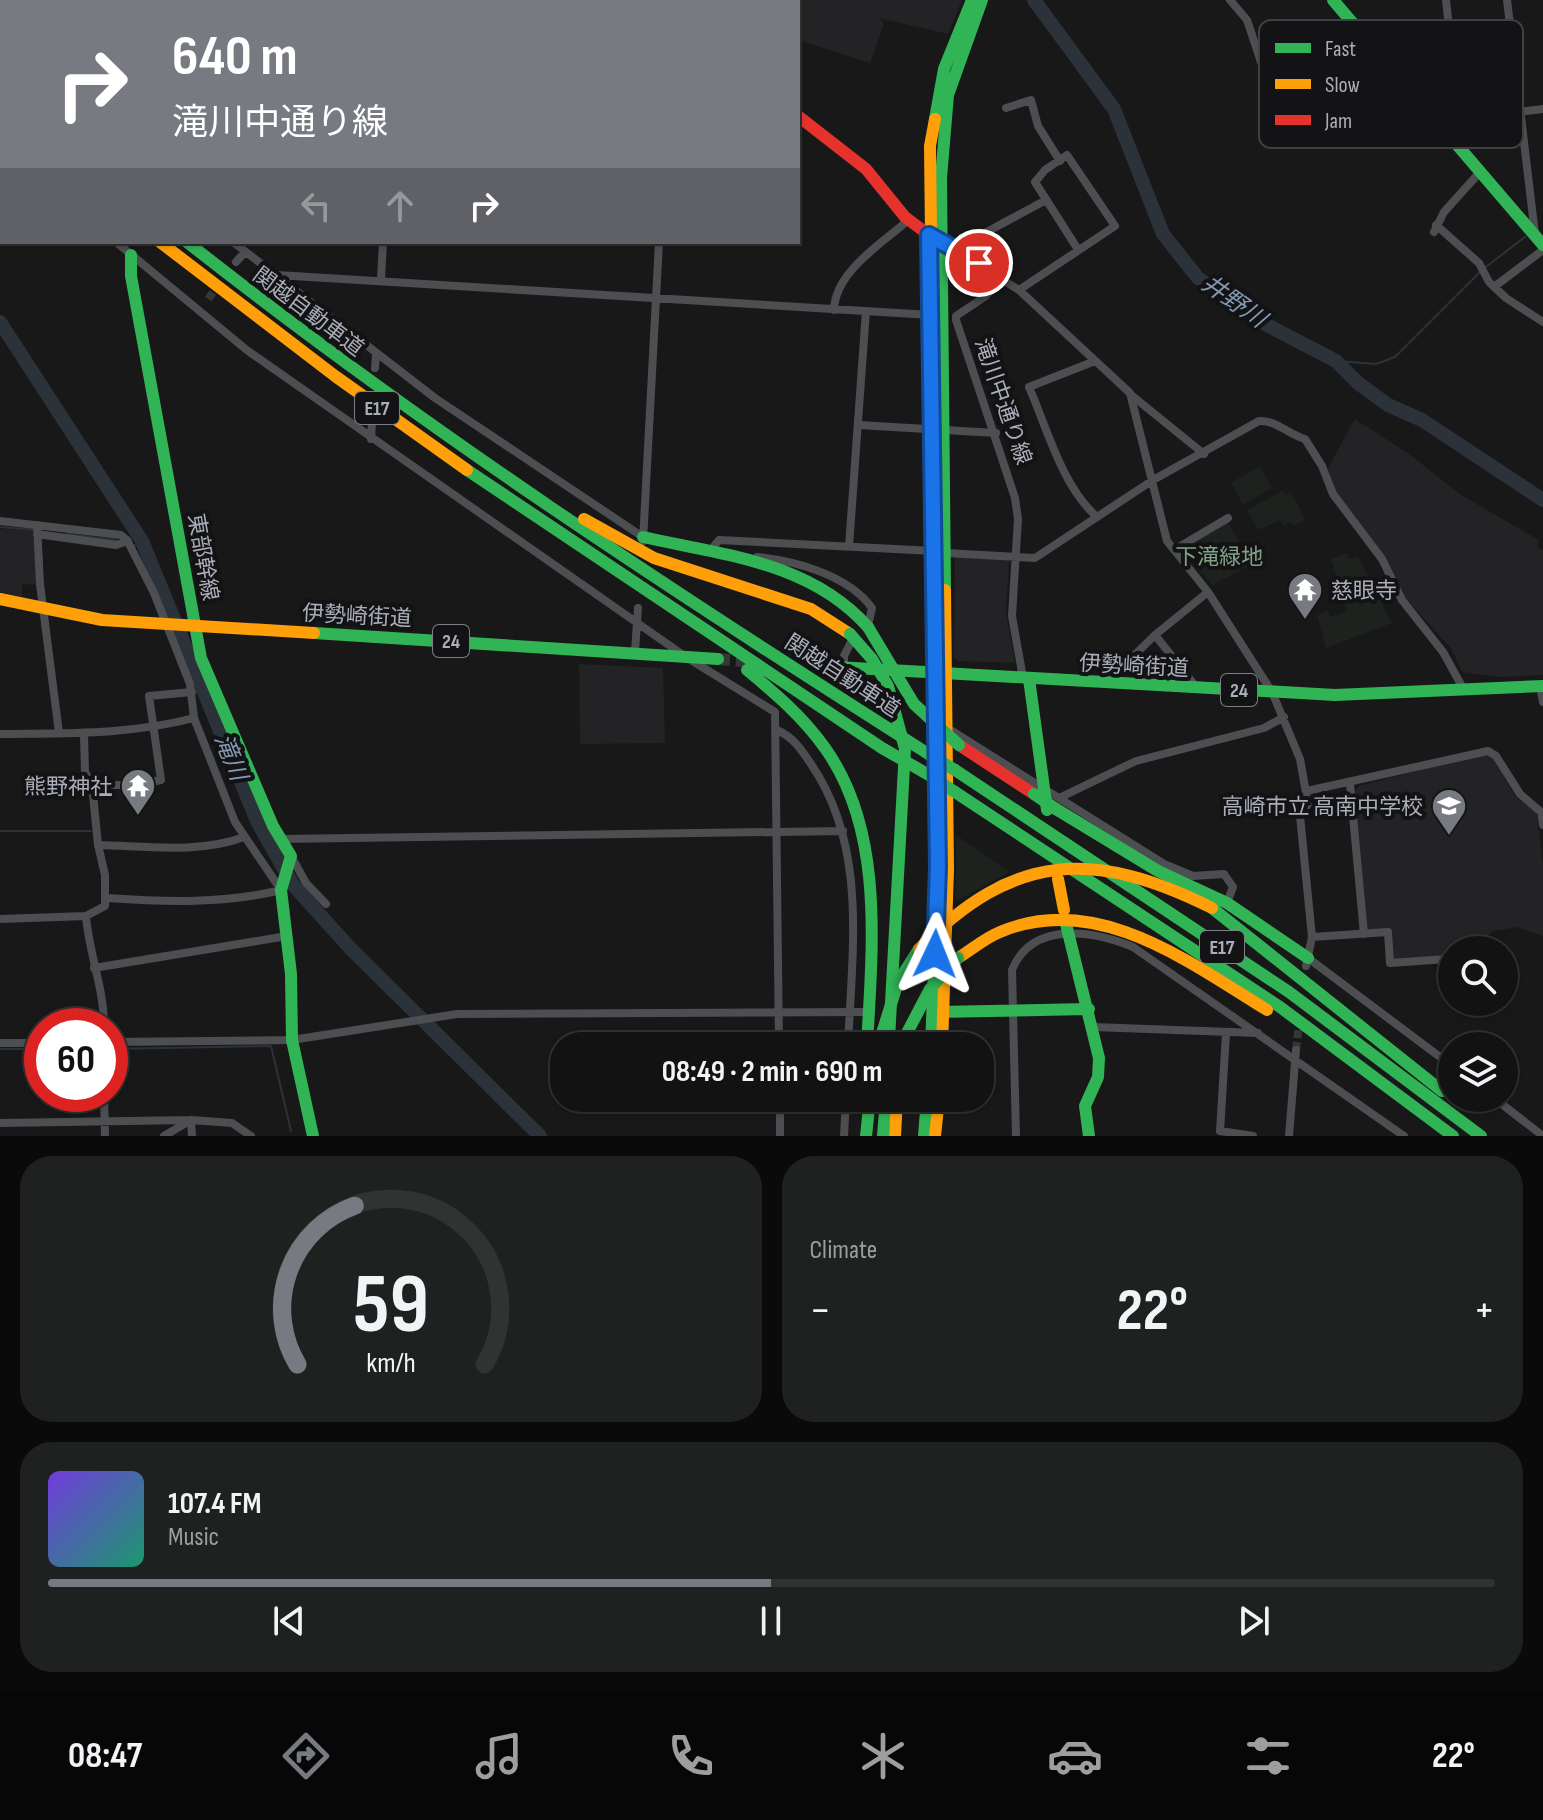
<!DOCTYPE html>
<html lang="en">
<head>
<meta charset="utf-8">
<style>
  :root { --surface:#121212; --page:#1f2020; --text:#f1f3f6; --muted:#9c9e9f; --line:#313232; --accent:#777a80 }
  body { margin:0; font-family:"Sofia Sans Condensed","Noto Sans JP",sans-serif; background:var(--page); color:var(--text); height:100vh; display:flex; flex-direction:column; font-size:30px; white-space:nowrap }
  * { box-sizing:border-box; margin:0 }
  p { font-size:26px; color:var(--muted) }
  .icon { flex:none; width:44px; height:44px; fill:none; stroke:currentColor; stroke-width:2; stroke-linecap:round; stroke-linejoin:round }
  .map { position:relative; height:1136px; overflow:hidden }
  .panel { display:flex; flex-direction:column; gap:20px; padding:20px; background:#0a0a0a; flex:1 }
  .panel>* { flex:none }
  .top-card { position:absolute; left:0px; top:0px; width:800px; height:244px; box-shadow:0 2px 6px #0004,0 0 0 2px var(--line); background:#777a80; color:#fff; overflow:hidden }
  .fabs { position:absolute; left:1438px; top:936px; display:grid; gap:16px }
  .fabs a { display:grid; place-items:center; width:80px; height:80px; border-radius:50%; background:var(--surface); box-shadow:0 2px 6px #0004,0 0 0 2px var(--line); font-size:40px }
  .speed { position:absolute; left:24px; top:1008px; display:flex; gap:16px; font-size:40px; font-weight:700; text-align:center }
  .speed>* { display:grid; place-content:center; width:104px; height:104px; border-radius:50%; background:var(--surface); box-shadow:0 2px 6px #0004,0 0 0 2px var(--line); line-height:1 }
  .speed .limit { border:12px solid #d22; background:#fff; color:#111 }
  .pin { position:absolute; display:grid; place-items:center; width:68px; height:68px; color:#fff; margin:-34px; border:4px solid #fff; border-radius:50%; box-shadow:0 2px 8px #0007 }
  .me { position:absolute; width:88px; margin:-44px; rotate:2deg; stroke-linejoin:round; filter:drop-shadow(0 0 6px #0008) }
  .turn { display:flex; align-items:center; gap:28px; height:168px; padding:0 40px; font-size:36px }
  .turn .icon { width:104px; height:104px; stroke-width:2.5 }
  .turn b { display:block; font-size:56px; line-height:68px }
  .lanes { display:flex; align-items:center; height:76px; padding:0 40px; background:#0003; justify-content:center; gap:40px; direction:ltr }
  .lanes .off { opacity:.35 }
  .big { font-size:60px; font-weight:700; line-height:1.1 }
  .panel .card { flex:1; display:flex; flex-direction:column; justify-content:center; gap:12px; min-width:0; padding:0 28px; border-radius:32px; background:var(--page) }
  .panel .dial { align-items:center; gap:0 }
  .dial svg { height:208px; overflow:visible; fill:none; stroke:var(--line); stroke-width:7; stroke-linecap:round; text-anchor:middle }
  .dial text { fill:var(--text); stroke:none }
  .song { display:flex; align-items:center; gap:24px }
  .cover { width:96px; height:96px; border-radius:12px; background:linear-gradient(135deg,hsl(260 70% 55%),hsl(160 70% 35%)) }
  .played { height:8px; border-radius:4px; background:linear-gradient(90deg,var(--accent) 50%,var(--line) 50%) }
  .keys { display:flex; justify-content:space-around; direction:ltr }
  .heat { display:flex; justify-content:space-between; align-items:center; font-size:44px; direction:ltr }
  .panel .tiles { flex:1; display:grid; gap:20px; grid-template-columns:1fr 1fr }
  .card:last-child { grid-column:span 2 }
  .trip { position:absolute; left:550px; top:1032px; width:444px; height:80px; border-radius:32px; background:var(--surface); box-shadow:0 2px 6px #0004,0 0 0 2px var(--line); font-weight:700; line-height:80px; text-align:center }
  .tabs { display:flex; height:128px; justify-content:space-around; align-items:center; background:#070707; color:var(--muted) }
  .tabs .icon { width:56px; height:56px }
  .tabs .selected { color:var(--accent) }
  .tabs b { font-size:36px; color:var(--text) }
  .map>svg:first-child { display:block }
  .built { fill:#232325 }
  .green { fill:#1d221e }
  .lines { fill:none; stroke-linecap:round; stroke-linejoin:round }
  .stream { stroke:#2c323a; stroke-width:2 }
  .river { stroke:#2c323a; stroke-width:14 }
  .street-tunnel { stroke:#353638; stroke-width:8; stroke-dasharray:8 4; stroke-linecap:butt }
  .primary-tunnel { stroke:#353638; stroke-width:12; stroke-dasharray:12 6; stroke-linecap:butt }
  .street { stroke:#4d4e51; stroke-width:8 }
  .fast { stroke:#30b455; stroke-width:12 }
  .slow { stroke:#ff9f0a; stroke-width:12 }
  .jam { stroke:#e5322d; stroke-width:12 }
  .fast-bridge { stroke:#30b455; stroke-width:12 }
  .slow-bridge { stroke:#ff9f0a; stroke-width:12 }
  .route-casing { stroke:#114b97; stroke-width:20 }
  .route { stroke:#1a73e8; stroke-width:14 }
  .labels { text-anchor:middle; stroke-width:8; stroke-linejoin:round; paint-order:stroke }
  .shield { fill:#131214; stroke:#7d7f87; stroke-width:2 }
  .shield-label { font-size:20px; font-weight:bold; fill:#aaaeb8 }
  .street-label { font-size:22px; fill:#aaaeb8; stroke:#131214 }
  .park-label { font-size:22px; fill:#82a287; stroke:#131214 }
  .poi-label { font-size:22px; fill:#aaaeb8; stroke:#131214; text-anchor:end }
  .water-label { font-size:24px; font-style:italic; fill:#8398b1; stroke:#131214 }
  .key { fill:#131214; stroke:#404145; stroke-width:2 }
  .key-label { font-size:22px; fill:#aaaeb8 }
</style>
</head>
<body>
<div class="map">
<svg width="1543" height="1136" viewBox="0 0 1543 1136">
  <rect width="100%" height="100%" fill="#181818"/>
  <path class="built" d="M 802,0 L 962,0 L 948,34 L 879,18 L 884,24 L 870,63 L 798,40 L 798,12 Z
    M 1355,419 L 1409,454 L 1461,495 L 1539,540 L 1537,547 L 1543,550 L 1543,675 L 1499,677 L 1462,672 L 1451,648 L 1405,598 L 1385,557 L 1337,494 L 1328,468 Z
    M 0,529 L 33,531 L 37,585 L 22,584 L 22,597 L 0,592 Z
    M 955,555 L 1009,559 L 1006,613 L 1015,663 L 958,661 L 954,657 Z
    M 579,664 L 663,668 L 665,743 L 580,744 Z
    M 1482,754 L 1493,759 L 1516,798 L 1536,811 L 1543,864 L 1543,936 L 1517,927 L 1493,931 L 1477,943 L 1458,939 L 1449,956 L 1392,959 L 1390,930 L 1369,930 L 1366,927 L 1354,792 L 1359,786 Z"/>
  <path class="green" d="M 1260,466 L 1272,488 L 1243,505 L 1231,483 Z
    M 1283,491 L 1286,495 L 1291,492 L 1305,520 L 1294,526 L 1291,522 L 1283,526 L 1280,520 L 1258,530 L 1247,510 Z
    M 1228,522 L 1251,565 L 1212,585 L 1183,550 Z
    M 1347,553 L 1349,559 L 1358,557 L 1392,623 L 1326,648 L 1317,615 L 1328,611 L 1330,617 L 1347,611 L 1331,559 Z
    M 956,837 L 959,837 L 1010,872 L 956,901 Z"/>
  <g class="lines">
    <path class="stream" d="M 26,0 L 27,2
      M 1486,267 L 1526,236
      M 1336,361 L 1376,364 L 1395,357 L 1481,271
      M 0,527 L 33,530
      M 67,534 L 116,540
      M 134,545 L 145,548
      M 0,831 L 91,831
      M 0,1049 L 42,1049
      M 110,1049 L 271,1046 L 291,1131"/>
    <path class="river" d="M 1034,0 L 1114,109 L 1163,234 L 1198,278 L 1265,324 L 1336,361 L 1358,383 L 1388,405 L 1422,420 L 1543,500
      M 0,322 L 142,541 L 257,821 L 293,885 L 351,949 L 540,1136"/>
    <path class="street-tunnel" d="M 208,299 L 219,285
      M 1296,1050 L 1299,1023"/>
    <path class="primary-tunnel" d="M 718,659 L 752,662"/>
    <path class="street" d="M 117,0 L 122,2
      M 231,0 L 232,2
      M 397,0 L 397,2
      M 1230,0 L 1247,20 L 1262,65 L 1272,75 L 1315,59 L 1329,38 L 1351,22
      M 1446,0 L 1459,120
      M 1507,0 L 1535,234
      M 526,2 L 527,0
      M 621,2 L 622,0
      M 750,2 L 750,1
      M 0,36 L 2,38
      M 1006,108 L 1031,100 L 1038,126 L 1060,161
      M 1437,122 L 1543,109
      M 0,141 L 2,143
      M 1436,225 L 1479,263 L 1489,282 L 1506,298 L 1543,322
      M 1434,232 L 1444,212 L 1480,172
      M 941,241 L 1019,290 L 1130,393 L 1167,541 L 1208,592 L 1272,692 L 1300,759 L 1308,804 L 1300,816 L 1312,937 L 1306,966
      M 116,242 L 248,351 L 686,657 L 775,712 L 779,1046
      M 233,242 L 435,398 L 643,537
      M 957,248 L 1046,200
      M 236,262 L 245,252
      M 277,275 L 931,315
      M 1001,278 L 986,296 L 956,316 L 956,320 L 1015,498 L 1018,519 L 1012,616 L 1023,678
      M 381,279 L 383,242
      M 1494,287 L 1543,250
      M 1019,290 L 1115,226 L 1067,155 L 1045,170 L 1035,182 L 1077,248
      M 834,310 C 835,272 880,245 906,222
      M 1095,361 L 1029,387 C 1047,428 1062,486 1096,516
      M 375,368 L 376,355
      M 1130,394 L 1204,454
      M 858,425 L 996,433
      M 371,439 L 372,422
      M 0,521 L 121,535 L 127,540 L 154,593 L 190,684 L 194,718 L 235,822 L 281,890 C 225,904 165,902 107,898
      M 37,525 L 40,584 L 59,733
      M 37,534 L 116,545 L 128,541
      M 643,541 L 659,242
      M 849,546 L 866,311
      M 1174,550 L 1228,518
      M 709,552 L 719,540 L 934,551
      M 946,553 L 1035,558 L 1153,480 L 1259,421 C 1276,420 1288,434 1305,439 L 1322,466 L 1333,494 L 1382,559 L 1402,600 L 1443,652 L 1464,690
      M 757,557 C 796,561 848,575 872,608 L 869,621
      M 1155,635 L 1197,688
      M 635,652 L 638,608
      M 844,667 L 844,656 L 852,640
      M 1113,683 L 1114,675 L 1155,635 L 1208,592
      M 1540,686 L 1543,702
      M 777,730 C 793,737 801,749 811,764 C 868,847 852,950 848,1046
      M 952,731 L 1164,864 L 1193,876 L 1224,874 L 1233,887 L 1227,903
      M 0,734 C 66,733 129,735 194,718
      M 1350,784 L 1364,934
      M 92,785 L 138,785 L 161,780 L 149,696 L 192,692
      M 1307,791 L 1488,751 L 1496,756 L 1520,794 L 1541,812 L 1543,825
      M 1059,798 L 1136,761 L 1264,728 L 1284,717
      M 280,839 L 843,831
      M 98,845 C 144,846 199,854 244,837
      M 291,856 L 306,883 L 326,904
      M 86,916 C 89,954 104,988 104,1026
      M 0,919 L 86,916 L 105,906 L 105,875 L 98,845 L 92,785 L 85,772 L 84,734
      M 1312,937 L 1388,932 L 1390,963 L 1447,959
      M 1308,958 L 1452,1066
      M 94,968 L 287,936
      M 1093,1027 L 1258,1033
      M 1226,1034 L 1220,1131 L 1253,1136
      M 110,1042 L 292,1040 L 457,1014 L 863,1012
      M 0,1043 L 42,1043
      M 104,1094 L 105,1136
      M 780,1098 L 780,1136
      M 1494,1098 L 1543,1136
      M 0,1123 L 191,1120 L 232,1123 L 251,1136
      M 164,1136 L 191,1120 L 192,1136
      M 844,1136 L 846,1098
      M 1016,1136 L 1012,970 C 1032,920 1094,931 1133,947 L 1404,1136
      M 1289,1136 L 1296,1050"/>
    <path class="fast" d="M 569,0 L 574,2
      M 1333,0 L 1543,245
      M 0,10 L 2,15
      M 0,82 L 2,84
      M 935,119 L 944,69 L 972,0
      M 187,242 C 424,429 675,593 930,755
      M 131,255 L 131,276 L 201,658 L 273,826 L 291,856 L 281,890 L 291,974 L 292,1040 L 313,1136
      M 467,470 L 882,748 L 929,775
      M 643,537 C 724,555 810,562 868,627
      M 945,590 L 941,178 L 948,95 L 982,0
      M 314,633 L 718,659
      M 819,666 L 1335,695 L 1543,686
      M 747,670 C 776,694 803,717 825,748 C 885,832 872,949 867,1046
      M 1029,679 L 1047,810
      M 955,770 L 1289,992 L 1481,1136
      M 955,792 L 1280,1007 L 1453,1136
      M 1056,809 L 1158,871 L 1227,903 L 1308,958
      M 1212,908 L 1442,1091
      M 1066,924 L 1099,1058 L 1098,1077 L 1085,1106 L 1089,1136
      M 936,1012 L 1089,1009
      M 878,1046 L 898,982 L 919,949
      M 931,1046 L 938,867 L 934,499
      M 866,1136 L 870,1098
      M 883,1136 L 886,1098
      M 924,1136 L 927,1098"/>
    <path class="slow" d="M 0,27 L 2,24
      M 160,242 L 335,376 L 467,470
      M 934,499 L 930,146 L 935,119
      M 584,519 L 654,558 L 811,609 L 850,634
      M 0,599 L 102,620 L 314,633
      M 1058,879 L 1064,910
      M 958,958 C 971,950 985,938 1000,932 C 1096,891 1189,962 1267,1010
      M 942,1046 L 948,870 L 945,590
      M 895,1136 L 897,1098
      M 935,1136 L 939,1098"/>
    <path class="jam" d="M 0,106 L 2,107
      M 798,116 L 866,169 L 905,217 L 929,235
      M 959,745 L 1034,794"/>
    <path class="fast-bridge" d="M 868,627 L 914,704 L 959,745
      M 850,634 L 872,659 L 888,686 L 905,749 L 889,1039
      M 930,755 L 955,770
      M 929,775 L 955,792
      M 1034,794 L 1056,809
      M 908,1031 L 930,989 L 958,958"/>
    <path class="slow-bridge" d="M 919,949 C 1013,852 1094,849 1212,908"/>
  </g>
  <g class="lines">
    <defs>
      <path id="route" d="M 935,954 L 938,867 L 929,235 L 979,263"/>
    </defs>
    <use href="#route" class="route-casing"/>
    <use href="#route" class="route"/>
  </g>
  <defs>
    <symbol id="temple-pin" viewBox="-11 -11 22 30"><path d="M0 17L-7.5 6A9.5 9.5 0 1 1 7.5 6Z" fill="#777a80" stroke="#131214"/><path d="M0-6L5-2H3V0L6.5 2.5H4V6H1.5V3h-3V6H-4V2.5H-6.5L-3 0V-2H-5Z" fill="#fff"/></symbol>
    <symbol id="school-pin" viewBox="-11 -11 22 30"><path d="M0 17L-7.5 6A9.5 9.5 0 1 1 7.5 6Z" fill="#777a80" stroke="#131214"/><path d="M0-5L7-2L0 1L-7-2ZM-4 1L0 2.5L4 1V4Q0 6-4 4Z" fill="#fff"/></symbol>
  </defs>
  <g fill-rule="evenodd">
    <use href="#temple-pin" x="1285" y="570" width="40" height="54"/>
    <use href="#temple-pin" x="118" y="766" width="40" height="54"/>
    <use href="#school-pin" x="1429" y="786" width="40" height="54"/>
  </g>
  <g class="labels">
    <g class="shield">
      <rect x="355" y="392" width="44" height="32" rx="6"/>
      <rect x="433" y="625" width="36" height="32" rx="6"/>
      <rect x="1221" y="674" width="36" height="32" rx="6"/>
      <rect x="1200" y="931" width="44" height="32" rx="6"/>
    </g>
    <g class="shield-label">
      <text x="377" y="415">E17</text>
      <text x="451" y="648">24</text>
      <text x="1239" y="697">24</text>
      <text x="1222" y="954">E17</text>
    </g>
    <g class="street-label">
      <text transform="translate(309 311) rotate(37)" y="8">関越自動車道</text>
      <text transform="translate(1004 401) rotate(71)" y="8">滝川中通り線</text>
      <text transform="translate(204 557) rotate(80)" y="8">東部幹線</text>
      <text transform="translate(357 615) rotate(3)" y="8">伊勢崎街道</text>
      <text transform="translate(1134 665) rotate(3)" y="8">伊勢崎街道</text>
      <text transform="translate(843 675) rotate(33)" y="8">関越自動車道</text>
    </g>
    <g class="park-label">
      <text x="1219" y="564">下滝緑地</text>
    </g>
    <g class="poi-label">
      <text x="1331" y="598" text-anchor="start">慈眼寺</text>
      <text x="112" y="794">熊野神社</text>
      <text x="1423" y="814">高崎市立 高南中学校</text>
    </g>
    <g class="water-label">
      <text transform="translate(1234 301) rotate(35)" y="8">井野川</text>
      <text transform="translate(231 757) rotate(68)" y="8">滝川</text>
    </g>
  </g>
  <rect x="1259" y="20" width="264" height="128" rx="12" class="key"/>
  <rect x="1275" y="43" width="36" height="10" fill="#30b455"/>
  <rect x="1275" y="79" width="36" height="10" fill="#ff9f0a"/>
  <rect x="1275" y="115" width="36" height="10" fill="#e5322d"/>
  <g class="key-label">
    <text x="1325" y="56">Fast</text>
    <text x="1325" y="92">Slow</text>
    <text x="1325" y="128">Jam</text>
  </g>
</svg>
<div class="fabs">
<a><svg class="icon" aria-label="search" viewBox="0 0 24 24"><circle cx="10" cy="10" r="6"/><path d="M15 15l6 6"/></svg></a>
<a><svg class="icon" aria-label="layers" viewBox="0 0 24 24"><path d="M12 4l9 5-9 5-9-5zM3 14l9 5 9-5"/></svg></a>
</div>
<div class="speed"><div class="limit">60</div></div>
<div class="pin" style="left:979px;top:263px;background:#d93025"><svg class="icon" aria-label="arrive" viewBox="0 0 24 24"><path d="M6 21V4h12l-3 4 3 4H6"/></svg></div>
<svg class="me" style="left:935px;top:954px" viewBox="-20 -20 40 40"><path d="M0-17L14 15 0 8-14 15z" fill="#1a73e8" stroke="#fff" stroke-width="4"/></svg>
<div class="trip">08:49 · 2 min · 690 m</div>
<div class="top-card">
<div class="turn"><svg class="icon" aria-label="right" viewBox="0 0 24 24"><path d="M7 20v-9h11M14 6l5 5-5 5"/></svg><div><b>640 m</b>滝川中通り線</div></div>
<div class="lanes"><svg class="icon off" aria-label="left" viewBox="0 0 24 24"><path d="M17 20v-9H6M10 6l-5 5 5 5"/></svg><svg class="icon off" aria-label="ahead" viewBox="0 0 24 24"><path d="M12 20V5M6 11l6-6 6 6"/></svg><svg class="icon" aria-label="right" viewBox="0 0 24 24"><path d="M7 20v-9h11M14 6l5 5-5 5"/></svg></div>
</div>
</div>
<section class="panel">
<div class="tiles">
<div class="card dial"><svg viewBox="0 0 100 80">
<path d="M14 69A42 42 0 1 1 86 69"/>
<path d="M14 69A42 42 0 0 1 36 8" stroke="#777a80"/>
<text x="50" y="56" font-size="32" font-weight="700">59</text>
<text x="50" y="72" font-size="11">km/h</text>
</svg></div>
<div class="card"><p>Climate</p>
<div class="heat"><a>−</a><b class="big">22°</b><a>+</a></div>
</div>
<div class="card">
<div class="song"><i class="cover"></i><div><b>107.4 FM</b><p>Music</p></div></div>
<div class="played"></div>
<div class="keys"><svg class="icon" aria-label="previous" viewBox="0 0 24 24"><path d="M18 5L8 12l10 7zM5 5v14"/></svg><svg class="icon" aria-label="pause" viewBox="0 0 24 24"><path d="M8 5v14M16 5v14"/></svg><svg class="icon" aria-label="next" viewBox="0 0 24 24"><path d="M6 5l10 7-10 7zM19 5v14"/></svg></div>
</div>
</div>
</section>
<nav class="tabs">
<b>08:47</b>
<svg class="icon selected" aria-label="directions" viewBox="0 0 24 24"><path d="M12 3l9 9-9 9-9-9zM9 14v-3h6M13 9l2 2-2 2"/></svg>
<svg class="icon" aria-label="music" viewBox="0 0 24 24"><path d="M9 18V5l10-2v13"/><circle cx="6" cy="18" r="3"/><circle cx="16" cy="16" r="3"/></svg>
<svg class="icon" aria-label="phone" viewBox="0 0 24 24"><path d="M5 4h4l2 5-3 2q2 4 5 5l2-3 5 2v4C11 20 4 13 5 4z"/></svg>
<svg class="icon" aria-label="climate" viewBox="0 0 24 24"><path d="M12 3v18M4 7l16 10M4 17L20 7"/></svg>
<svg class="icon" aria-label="car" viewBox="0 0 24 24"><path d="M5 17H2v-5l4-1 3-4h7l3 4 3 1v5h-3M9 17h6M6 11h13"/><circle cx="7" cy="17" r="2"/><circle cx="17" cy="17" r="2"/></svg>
<svg class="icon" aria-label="filters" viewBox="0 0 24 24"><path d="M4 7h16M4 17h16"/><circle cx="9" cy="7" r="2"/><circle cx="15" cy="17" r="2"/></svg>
<b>22°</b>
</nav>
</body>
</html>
